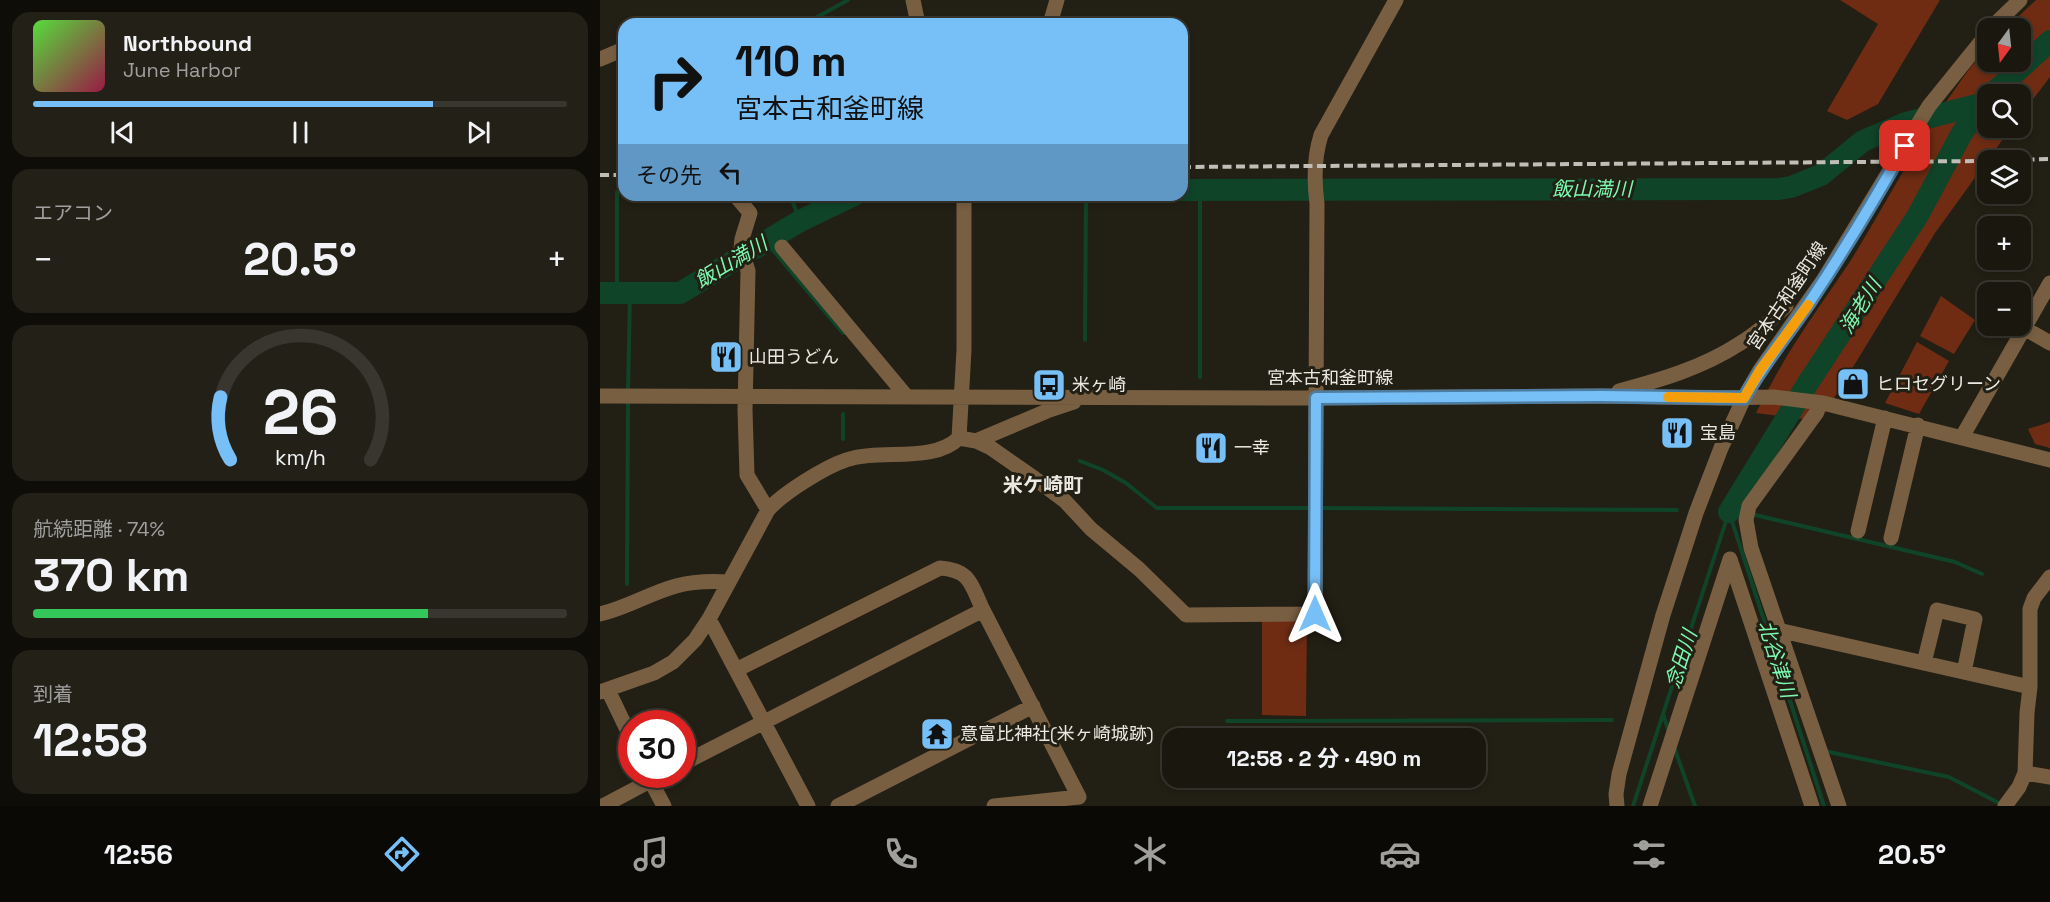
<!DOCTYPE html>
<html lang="ja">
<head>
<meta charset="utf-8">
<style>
  :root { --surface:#1a170f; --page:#232018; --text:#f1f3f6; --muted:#9f9f9e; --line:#38362f; --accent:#77bff7 }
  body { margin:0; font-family:"Space Grotesk","Noto Sans JP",sans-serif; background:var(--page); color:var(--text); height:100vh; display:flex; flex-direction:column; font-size:22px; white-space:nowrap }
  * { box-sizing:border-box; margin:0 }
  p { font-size:20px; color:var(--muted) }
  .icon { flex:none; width:33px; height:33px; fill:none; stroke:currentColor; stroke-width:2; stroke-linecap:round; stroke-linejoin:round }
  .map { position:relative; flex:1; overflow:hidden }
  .panel { display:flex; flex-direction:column; gap:12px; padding:12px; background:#0e0d08; width:600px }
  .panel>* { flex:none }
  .hud { position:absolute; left:18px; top:18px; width:570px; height:183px; border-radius:18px; box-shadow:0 3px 9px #0003,0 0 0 2px var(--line); background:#77bff7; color:#111; overflow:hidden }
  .needle { width:39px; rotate:195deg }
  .tools { position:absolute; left:1377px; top:18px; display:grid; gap:12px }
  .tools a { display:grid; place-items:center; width:54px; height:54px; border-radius:12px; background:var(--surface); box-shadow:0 3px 9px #0003,0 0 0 2px var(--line); font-size:30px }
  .speed { position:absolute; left:18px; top:710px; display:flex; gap:12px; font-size:30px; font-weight:700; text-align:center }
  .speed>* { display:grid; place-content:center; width:78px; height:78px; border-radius:50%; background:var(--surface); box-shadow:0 3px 9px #0003,0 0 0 2px var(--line); line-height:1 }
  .speed .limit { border:9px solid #d22; background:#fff; color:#111 }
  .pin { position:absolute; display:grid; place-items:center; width:51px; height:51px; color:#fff; margin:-26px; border-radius:12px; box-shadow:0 3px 9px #0006 }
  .me { position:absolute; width:66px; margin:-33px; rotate:0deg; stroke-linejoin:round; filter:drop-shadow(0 0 4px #0008) }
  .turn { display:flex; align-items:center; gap:21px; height:126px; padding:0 18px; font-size:27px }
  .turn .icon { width:78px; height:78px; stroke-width:2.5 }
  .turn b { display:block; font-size:42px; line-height:51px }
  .then { display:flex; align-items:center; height:57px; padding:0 18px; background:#0003; gap:12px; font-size:22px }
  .big { font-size:45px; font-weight:700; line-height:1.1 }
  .panel .widget { flex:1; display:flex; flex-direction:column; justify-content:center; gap:9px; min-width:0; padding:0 21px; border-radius:18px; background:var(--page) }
  .panel .dial { align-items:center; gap:0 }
  .dial svg { height:156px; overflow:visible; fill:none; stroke:var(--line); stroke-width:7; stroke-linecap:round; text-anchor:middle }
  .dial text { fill:var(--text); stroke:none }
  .song { display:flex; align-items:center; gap:18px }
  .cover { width:72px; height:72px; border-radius:9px; background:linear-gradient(135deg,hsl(110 70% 55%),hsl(340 70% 35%)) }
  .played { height:6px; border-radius:3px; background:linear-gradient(90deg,var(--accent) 75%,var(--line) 75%) }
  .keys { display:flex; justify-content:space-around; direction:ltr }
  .heat { display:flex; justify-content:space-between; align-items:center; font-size:33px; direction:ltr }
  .charge { height:9px; border-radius:4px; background:linear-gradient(90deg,#34c759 74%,var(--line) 0) }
  .trip { position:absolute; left:562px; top:728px; width:324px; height:60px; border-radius:18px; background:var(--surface); box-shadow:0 3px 9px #0003,0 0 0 2px var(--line); font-weight:700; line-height:60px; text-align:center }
  .tabs { display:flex; height:96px; justify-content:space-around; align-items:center; background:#0a0906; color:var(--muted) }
  .tabs .icon { width:42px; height:42px }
  .tabs .on { color:var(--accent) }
  .tabs b { font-size:27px; color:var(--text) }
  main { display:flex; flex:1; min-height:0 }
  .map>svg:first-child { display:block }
  .green { fill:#6f2c13 }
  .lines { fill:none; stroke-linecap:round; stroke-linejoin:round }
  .stream { stroke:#0f4429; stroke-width:4 }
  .river { stroke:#0f4429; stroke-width:22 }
  .minor { stroke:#795f42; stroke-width:15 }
  .rail { stroke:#c0beb6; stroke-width:4; stroke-dasharray:9 4.5; stroke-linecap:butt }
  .route-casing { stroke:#4d7ca1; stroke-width:15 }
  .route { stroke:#77bff7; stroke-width:10 }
  .slow { stroke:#f59e0b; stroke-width:10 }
  .labels { text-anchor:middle; stroke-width:6; stroke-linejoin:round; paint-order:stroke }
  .street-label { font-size:18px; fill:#eae8e1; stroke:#221f14 }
  .poi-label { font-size:18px; fill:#eae8e1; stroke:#221f14; text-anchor:start }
  .water-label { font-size:20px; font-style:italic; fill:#7cf9b0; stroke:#221f14 }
  .neighbourhood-label { font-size:20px; font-weight:bold; fill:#eae8e1; stroke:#221f14 }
</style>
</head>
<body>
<main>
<section class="panel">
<div class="widget">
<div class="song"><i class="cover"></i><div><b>Northbound</b><p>June Harbor</p></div></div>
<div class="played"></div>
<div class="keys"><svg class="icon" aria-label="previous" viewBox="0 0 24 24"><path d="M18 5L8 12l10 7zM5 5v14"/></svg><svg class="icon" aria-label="pause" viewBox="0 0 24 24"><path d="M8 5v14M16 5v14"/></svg><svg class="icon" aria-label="next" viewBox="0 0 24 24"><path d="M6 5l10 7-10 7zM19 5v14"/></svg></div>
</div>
<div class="widget"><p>エアコン</p>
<div class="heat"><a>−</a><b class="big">20.5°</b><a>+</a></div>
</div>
<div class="widget dial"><svg viewBox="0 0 100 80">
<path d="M14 69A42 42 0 1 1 86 69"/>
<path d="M14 69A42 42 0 0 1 9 37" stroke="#77bff7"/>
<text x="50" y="56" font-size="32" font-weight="700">26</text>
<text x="50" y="72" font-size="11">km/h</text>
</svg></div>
<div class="widget"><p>航続距離 · 74%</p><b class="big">370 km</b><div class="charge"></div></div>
<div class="widget"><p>到着</p><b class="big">12:58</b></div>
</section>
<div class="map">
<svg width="1450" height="806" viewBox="0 0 1450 806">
  <rect width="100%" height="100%" fill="#221f14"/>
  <path class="green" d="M 1240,0 L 1340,0 L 1278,104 L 1247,120 L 1227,111 L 1278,24 Z
    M 1436,0 L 1450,0 L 1450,77 L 1421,115 L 1420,94 L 1388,94 L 1388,128 L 1411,128 L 1335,233 L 1220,421 L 1156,413 C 1170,386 1184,359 1201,334 C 1220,304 1241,277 1259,247 C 1300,179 1336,108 1387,47 L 1388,62 L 1420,62 L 1420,28 L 1406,28 Z
    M 1341,296 L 1375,320 L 1354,354 L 1320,336 Z
    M 1317,342 L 1349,361 L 1319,414 L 1285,403 Z
    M 1450,422 L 1450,448 L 1435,444 L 1428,429 Z
    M 662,620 L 707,621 L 706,716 L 662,715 Z"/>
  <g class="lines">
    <path class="stream" d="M 211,24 L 210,21 L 248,0
      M 17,192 L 17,292
      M 190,195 L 200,221
      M 166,242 L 243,333
      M 485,340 L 486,195
      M 600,377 L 600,190
      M 28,392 L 30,293
      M 243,414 L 243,439
      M 480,461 L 503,470 L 526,483 L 557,508 L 713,508
      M 721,508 L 1077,510
      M 1130,510 L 1144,513
      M 1129,512 L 1224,806
      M 1151,514 L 1355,562 L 1382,574
      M 27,584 L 28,399
      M 1063,714 L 1069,732
      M 627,721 L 1012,720
      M 1074,747 L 1095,806
      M 1224,751 L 1349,777 L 1397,802
      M 1033,806 L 1129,512"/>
    <path class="river" d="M 1392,94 L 1450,41
      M 582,190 L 1179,189 L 1191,187 L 1221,175 L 1263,141 L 1303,124 L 1381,104
      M 0,293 L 80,293 L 200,221 L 254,195
      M 1129,512 L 1208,383 L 1317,217 L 1362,133 L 1385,101"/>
    <path class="minor" d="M 313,0 L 318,24
      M 450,24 L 457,0
      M 1391,28 L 1420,0
      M 0,59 L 24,49
      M 135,195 L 150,213 L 142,239 L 141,248 L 148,271 L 145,410 L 147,475 L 168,510
      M 182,247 L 307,397
      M 1424,328 L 1450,343
      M 1019,391 C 1060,380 1102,368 1139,344 C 1156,334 1171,320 1186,306
      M 0,396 L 705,398 L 1001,396 L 1120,398 L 1174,397 L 1223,403 L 1450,460
      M 1217,412 L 1149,506 L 1146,520 L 1151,548 L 1239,806
      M 1362,437 L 1450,283
      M 359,438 L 376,441 L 391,448 L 434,478 L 465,501 L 491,529 L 539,569 L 586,615 L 715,614 L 717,204 C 714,181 714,157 721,135 L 796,0
      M 376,441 L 447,411 L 474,402
      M 1258,531 L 1285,418
      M 1291,538 L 1318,425
      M 0,614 C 27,608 50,593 76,586 C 94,581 111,581 128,582
      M 109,619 L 208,806
      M 1178,630 L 1430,687
      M 1324,663 L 1337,610 L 1375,619 L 1364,672
      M 136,670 L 340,568 C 371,570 371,585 383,610
      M 8,690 L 32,740
      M 0,692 L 54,673 L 73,662 L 95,640 L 109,619 L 168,510 C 183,493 225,467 246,460 C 281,448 332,464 359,438 L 364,350 L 364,195
      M 82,764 L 383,610 L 479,797 L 394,806
      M 1425,773 L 1450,777
      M 47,774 L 64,806
      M 3,806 L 63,774
      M 238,806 L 433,706
      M 1017,806 L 1016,794 L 1019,774 L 1063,615 L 1096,513 L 1121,448 L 1144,398 L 1160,370 L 1224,279 L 1329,106 L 1388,33
      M 1050,806 L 1130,559 L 1212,806
      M 1405,806 L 1419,787 L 1425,773 L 1427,713 L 1430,687 L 1430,609 L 1434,598 L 1450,577"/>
    <path class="rail" d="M 1412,160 L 1450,159
      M 582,167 L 1388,161
      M 0,175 L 24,175"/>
  </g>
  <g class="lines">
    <defs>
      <path id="route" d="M 715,614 L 716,398 L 1001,396 L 1144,398 C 1163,364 1187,335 1209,303 C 1243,252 1275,199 1305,146"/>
    </defs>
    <use href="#route" class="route-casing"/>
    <use href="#route" class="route"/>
    <path class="slow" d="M 1068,397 L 1144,398 L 1160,370 L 1208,305"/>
  </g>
  <defs>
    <symbol id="restaurant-square" viewBox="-11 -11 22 22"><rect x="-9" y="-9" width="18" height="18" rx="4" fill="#77bff7" stroke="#221f14"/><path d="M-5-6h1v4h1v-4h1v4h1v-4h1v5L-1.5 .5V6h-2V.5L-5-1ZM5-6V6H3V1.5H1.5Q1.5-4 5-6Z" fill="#111"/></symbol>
    <symbol id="shop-square" viewBox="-11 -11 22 22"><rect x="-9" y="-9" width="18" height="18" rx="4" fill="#77bff7" stroke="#221f14"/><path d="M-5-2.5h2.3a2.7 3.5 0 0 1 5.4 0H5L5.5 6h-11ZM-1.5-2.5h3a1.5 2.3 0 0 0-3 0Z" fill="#111"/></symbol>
    <symbol id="bus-square" viewBox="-11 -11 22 22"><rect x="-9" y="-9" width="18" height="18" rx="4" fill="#77bff7" stroke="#221f14"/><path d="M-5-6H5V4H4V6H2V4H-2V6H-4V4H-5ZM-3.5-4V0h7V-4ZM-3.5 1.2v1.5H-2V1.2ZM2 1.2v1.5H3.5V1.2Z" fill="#111"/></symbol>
    <symbol id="temple-square" viewBox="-11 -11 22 22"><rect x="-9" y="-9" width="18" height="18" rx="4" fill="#77bff7" stroke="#221f14"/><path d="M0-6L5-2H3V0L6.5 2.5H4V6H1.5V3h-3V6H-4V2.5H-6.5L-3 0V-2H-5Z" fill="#111"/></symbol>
  </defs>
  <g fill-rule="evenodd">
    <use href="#restaurant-square" x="107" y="338" width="38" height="38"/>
    <use href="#shop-square" x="1234" y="365" width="38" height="38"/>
    <use href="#bus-square" x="430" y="366" width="38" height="38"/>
    <use href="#restaurant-square" x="1058" y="414" width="38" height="38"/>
    <use href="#restaurant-square" x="592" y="429" width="38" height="38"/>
    <use href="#temple-square" x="318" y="715" width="38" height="38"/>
  </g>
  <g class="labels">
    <g class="street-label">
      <text transform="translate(1187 296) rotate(-56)" y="6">宮本古和釜町線</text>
      <text x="730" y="384">宮本古和釜町線</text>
    </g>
    <g class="poi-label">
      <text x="149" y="363">山田うどん</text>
      <text x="1276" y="390">ヒロセグリーン</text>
      <text x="472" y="391">米ヶ崎</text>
      <text x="1100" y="439">宝島</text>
      <text x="634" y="454">一幸</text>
      <text x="360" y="740">意富比神社(米ヶ崎城跡)</text>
    </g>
    <g class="water-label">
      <text x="992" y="196">飯山満川</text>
      <text transform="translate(131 262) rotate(-31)" y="7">飯山満川</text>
      <text transform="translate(1260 306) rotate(-58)" y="7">海老川</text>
      <text transform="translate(1081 659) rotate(-72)" y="7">念田川</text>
      <text transform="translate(1177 659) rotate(72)" y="7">北谷津川</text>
    </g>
    <g class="neighbourhood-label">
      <text x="443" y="492">米ケ崎町</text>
    </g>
  </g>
</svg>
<div class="tools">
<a><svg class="needle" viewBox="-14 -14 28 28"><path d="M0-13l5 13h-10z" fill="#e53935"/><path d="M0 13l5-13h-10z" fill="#9f9f9e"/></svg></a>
<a><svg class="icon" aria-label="search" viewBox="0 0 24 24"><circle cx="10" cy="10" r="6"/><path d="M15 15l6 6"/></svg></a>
<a><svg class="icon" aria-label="layers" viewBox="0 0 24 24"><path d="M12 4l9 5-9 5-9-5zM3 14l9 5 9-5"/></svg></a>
<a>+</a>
<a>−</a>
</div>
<div class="speed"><div class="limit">30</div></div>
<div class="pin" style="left:1305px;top:146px;background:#d93025"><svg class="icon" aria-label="arrive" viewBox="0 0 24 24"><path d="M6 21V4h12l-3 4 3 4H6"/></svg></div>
<svg class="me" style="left:715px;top:614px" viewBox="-20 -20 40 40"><path d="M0-17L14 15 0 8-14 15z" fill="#77bff7" stroke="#fff" stroke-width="4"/></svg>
<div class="trip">12:58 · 2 分 · 490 m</div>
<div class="hud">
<div class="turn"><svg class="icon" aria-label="right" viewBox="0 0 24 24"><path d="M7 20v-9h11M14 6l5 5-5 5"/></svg><div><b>110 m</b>宮本古和釜町線</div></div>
<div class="then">その先<svg class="icon" aria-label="left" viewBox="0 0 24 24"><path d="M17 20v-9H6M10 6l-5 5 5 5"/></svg></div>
</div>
</div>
</main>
<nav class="tabs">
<b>12:56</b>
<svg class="icon on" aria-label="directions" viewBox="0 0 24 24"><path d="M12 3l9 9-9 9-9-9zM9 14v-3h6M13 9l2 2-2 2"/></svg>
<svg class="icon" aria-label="music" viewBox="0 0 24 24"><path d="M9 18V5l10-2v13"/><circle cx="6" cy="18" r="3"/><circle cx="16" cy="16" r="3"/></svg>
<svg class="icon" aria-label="phone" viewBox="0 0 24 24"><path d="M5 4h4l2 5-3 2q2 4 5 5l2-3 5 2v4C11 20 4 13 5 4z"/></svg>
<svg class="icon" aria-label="climate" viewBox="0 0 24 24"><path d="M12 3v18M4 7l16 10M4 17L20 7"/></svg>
<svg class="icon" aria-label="car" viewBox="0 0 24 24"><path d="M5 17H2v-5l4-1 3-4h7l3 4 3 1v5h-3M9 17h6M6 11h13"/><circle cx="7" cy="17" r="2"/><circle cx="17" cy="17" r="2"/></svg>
<svg class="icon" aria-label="filters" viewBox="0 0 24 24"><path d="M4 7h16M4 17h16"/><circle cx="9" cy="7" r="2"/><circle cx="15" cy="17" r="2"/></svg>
<b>20.5°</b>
</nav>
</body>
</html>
